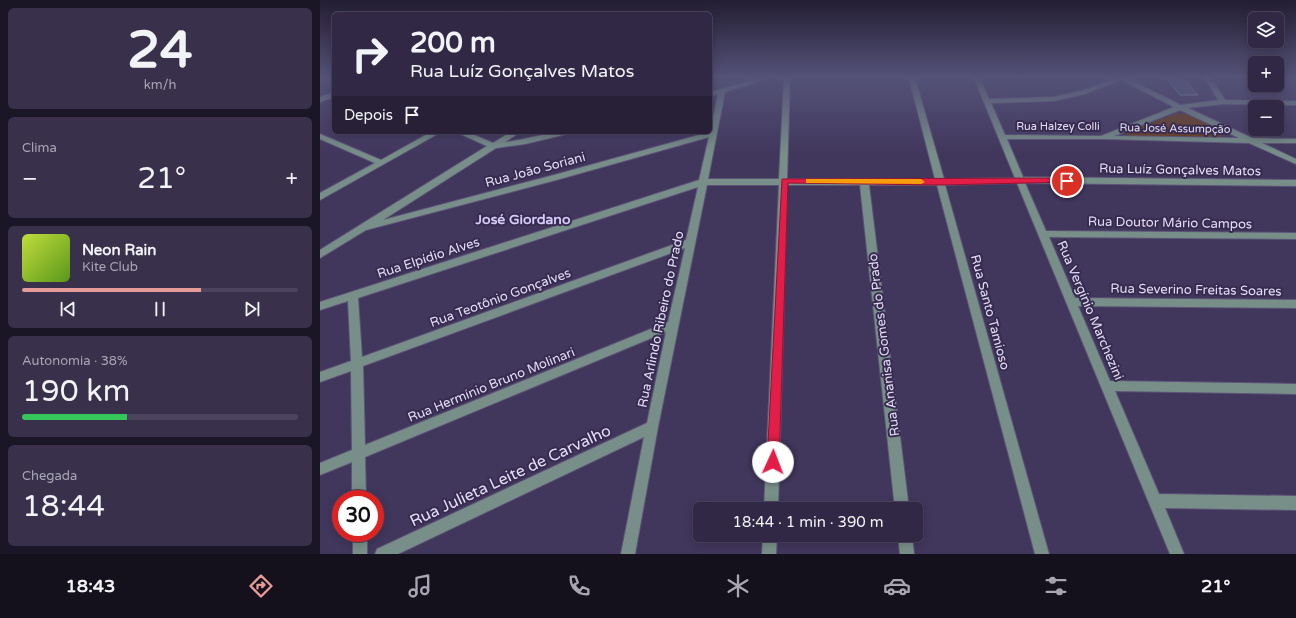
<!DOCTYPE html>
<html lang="pt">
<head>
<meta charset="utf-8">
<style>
  :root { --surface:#312845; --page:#39304c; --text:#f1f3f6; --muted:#a8a6b3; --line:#4c445e; --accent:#e69b98 }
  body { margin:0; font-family:"Varela Round",sans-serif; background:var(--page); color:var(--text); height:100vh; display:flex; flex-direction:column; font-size:15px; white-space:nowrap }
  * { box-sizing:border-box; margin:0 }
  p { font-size:13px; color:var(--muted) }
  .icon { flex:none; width:22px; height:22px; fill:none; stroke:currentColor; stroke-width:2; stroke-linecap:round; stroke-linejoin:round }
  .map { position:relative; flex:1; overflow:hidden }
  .drawer { display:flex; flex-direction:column; gap:8px; padding:8px; background:#1b1626; width:320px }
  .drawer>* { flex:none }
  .banner { position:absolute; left:12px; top:12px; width:380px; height:122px; border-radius:6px; box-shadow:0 2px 10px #0003,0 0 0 1px var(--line); background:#312845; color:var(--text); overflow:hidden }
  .fabs { position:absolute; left:928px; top:12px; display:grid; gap:8px }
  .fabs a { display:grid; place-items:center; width:36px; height:36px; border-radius:6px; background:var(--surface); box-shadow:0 2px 10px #0003,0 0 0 1px var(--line); font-size:20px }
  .speed { position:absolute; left:12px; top:490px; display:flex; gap:8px; font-size:20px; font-weight:700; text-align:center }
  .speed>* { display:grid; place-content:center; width:52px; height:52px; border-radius:50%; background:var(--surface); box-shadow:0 2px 10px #0003,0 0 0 1px var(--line); line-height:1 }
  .speed .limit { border:6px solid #d22; background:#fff; color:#111 }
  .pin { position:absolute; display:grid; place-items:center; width:34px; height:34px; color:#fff; margin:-17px; border:2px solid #fff; border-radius:50%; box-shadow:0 1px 4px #0007 }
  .me { position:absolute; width:44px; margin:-22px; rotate:2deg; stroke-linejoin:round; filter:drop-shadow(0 0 3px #0008) }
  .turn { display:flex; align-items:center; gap:14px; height:84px; padding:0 12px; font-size:18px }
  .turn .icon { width:52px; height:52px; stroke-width:2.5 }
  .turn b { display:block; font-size:28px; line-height:34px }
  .then { display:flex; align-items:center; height:38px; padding:0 12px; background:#0003; gap:8px; font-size:15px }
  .big { font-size:30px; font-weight:600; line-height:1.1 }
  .drawer .card { flex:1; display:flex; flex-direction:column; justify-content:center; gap:6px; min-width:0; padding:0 14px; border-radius:6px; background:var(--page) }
  .drawer .dial { align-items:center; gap:0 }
  .dial b { font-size:52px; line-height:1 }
  .song { display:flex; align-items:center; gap:12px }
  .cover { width:48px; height:48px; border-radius:6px; background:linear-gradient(135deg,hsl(70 70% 55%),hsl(90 70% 35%)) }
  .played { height:4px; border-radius:2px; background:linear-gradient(90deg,var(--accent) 65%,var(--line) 65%) }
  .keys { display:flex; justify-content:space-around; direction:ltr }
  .heat { display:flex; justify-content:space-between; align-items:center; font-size:22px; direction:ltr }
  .charge { height:6px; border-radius:3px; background:linear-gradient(90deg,#34c759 38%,var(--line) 0) }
  .trip { position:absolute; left:373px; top:502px; width:230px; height:40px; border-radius:6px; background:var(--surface); box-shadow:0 2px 10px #0003,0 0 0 1px var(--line); font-weight:600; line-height:40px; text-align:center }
  .dock { display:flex; height:64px; justify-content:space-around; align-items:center; background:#14101c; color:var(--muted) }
  .dock .icon { width:28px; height:28px }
  .dock .selected { color:var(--accent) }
  .dock b { font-size:18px; color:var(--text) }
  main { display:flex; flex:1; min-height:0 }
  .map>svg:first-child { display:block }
  .green { fill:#6b3b12 }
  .building { fill:#565d85; stroke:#9da6d2 }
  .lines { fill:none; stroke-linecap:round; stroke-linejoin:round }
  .minor-casing { stroke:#5e5478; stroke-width:2 }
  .minor { fill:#778f88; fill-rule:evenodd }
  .route { fill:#e11d48; stroke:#92132f }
  .slow { fill:#f59e0b }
  .labels { text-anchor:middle; stroke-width:4; stroke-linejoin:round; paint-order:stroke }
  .far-street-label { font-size:11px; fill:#e3ddf5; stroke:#372c50 }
  .street-label { font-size:13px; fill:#e3ddf5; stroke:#372c50 }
  .neighbourhood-label { font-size:14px; font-weight:bold; fill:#d5caf8; stroke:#372c50 }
  .near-street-label { font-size:16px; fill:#e3ddf5; stroke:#372c50 }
</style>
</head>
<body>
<main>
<section class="drawer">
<div class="card dial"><b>24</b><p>km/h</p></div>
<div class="card"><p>Clima</p>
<div class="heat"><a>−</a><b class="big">21°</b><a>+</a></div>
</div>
<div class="card">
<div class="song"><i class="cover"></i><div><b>Neon Rain</b><p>Kite Club</p></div></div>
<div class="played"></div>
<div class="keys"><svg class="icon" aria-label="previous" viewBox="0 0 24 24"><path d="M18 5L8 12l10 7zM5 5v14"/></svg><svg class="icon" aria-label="pause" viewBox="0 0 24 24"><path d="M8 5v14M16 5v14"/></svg><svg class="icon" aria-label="next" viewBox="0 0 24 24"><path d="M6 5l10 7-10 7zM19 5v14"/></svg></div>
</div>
<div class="card"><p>Autonomia · 38%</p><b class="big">190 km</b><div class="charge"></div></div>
<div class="card"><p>Chegada</p><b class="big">18:44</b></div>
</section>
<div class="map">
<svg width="976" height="554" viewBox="0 0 976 554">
  <rect width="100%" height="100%" fill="#41365c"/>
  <path class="green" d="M 858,113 L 870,115 L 900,130 L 902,132 L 902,137 L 900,138 L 810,136 L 806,134 L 807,132 Z"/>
  <path class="building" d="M 846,78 L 862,78 L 878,95 L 860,95 Z"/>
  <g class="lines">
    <defs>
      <path id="minor" d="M 440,78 L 449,78 L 405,92 L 388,179 L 459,179 L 464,78 L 470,78 L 467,179 L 615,179 L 589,78 L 595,78 L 624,179 L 695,178 L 654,78 L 660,78 L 669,99 L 734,97 L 761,91 L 796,78 L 806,78 L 861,105 L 898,100 L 885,78 L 891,78 L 905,100 L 976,101 L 976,105 L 903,104 L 868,108 L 932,138 L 976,139 L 976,143 L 942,143 L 976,159 L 976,164 L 929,143 L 785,139 L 687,139 L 703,177 L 976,180 L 976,186 L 705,183 L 726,231 L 976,233 L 976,239 L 729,237 L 755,298 L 976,300 L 976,308 L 758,306 L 790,381 L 976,384 L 976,394 L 795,391 L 839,494 L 976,496 L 976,510 L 845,508 L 864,554 L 850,554 L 697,183 L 625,185 L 729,554 L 715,554 L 617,185 L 549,185 L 589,509 L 575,509 L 540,185 L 467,185 L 458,509 L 444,509 L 459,185 L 387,185 L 338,427 L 315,554 L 301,554 L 324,437 L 78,554 L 55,554 L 57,549 L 327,423 L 346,332 L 45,457 L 46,499 L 32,499 L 32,462 L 0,475 L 0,463 L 32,450 L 31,371 L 0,382 L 0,372 L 31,361 L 28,301 L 0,310 L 0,302 L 379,180 L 389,137 L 240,179 L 46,230 L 0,258 L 0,250 L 167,146 L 136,132 L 147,132 L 173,143 L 191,132 L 200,132 L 185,142 C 206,140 227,132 248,132 L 247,134 L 205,144 L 176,148 L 63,220 L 234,175 L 390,132 L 398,94 L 390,96 L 390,92 ZM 801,80 L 854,107 L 781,136 L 685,135 L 671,103 L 734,101 L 765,94 ZM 860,110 L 919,138 L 794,136 ZM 378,187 L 366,240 L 42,357 L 38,298 ZM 365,248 L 348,322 L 45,445 L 43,366 Z
        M 14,92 L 14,97 L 0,102 L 0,97 Z
        M 111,132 L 121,132 L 0,200 L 0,193 L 55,163 L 0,139 L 0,134 L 61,160 Z
        M 33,533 L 47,533 L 47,554 L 33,554 Z
        M 443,535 L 457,535 L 456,554 L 442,554 Z
        M 578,535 L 592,535 L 594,554 L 580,554 Z"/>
    </defs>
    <use href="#minor" class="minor-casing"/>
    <use href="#minor" class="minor"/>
  </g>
  <linearGradient id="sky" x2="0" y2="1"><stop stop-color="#241e33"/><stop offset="0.5" stop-color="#545278"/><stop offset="1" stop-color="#545278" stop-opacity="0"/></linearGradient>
  <rect width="976" height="155" fill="url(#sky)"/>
  <path class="route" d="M 747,178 L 750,179 L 750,182 L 621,185 L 468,183 L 459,462 L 457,466 L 453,468 L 449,466 L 447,462 L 462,179 Z"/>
  <path class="slow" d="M 486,179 L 601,179 L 605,182 L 601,184 L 489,183 L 486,183 Z"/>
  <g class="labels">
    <g class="far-street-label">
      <text x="738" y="130">Rua Halzey Colli</text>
      <text transform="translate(855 128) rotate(1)" y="4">Rua José Assumpção</text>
    </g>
    <g class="street-label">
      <text transform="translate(215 169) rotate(-15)" y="5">Rua João Soriani</text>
      <text transform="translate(860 169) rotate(1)" y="5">Rua Luíz Gonçalves Matos</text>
      <text transform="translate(850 222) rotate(1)" y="5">Rua Doutor Mário Campos</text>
      <text transform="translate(108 257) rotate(-18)" y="5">Rua Elpídio Alves</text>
      <text transform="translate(876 289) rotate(1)" y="5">Rua Severino Freitas Soares</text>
      <text transform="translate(180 297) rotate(-20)" y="5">Rua Teotônio Gonçalves</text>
      <text transform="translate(771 310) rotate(67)" y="5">Rua Vergínio Marchezini</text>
      <text transform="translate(671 312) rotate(75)" y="5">Rua Santo Tamioso</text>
      <text transform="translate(340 319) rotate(-78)" y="5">Rua Arlindo Ribeiro do Prado</text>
      <text transform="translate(563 345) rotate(-97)" y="5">Rua Ananisa Gomes do Prado</text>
      <text transform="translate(171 384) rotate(-22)" y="5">Rua Hermínio Bruno Molinari</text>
    </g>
    <g class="neighbourhood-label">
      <text x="203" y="224">José Giordano</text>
    </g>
    <g class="near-street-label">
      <text transform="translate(190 475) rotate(-25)" y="6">Rua Julieta Leite de Carvalho</text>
    </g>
  </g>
</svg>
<div class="fabs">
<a><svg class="icon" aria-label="layers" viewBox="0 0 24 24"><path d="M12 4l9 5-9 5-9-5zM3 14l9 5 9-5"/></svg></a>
<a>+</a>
<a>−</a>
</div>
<div class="speed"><div class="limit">30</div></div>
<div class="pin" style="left:747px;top:181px;background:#d93025"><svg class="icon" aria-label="arrive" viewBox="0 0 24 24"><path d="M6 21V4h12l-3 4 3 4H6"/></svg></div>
<svg class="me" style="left:453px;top:462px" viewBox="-20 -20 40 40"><circle r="19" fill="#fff"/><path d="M0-13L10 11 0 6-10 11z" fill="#e11d48"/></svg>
<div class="trip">18:44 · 1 min · 390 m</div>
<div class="banner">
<div class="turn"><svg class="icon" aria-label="right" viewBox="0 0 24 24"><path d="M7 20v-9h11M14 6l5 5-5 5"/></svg><div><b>200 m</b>Rua Luíz Gonçalves Matos</div></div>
<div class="then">Depois<svg class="icon" aria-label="arrive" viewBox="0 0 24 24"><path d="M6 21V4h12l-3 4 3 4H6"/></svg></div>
</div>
</div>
</main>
<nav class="dock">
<b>18:43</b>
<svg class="icon selected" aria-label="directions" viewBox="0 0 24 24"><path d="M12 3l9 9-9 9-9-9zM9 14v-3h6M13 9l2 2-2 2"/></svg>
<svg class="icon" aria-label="music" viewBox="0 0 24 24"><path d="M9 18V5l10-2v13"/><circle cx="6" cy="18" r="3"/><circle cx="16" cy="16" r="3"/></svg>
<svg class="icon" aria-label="phone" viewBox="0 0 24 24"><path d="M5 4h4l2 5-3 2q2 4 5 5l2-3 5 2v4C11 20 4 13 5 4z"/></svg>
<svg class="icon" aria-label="climate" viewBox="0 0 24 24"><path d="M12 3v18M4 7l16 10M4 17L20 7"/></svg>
<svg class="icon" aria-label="car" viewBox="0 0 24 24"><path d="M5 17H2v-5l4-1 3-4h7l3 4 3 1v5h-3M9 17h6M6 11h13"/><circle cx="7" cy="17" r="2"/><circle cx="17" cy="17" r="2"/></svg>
<svg class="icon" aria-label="filters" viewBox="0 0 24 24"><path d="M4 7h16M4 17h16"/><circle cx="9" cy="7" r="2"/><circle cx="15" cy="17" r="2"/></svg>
<b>21°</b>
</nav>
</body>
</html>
